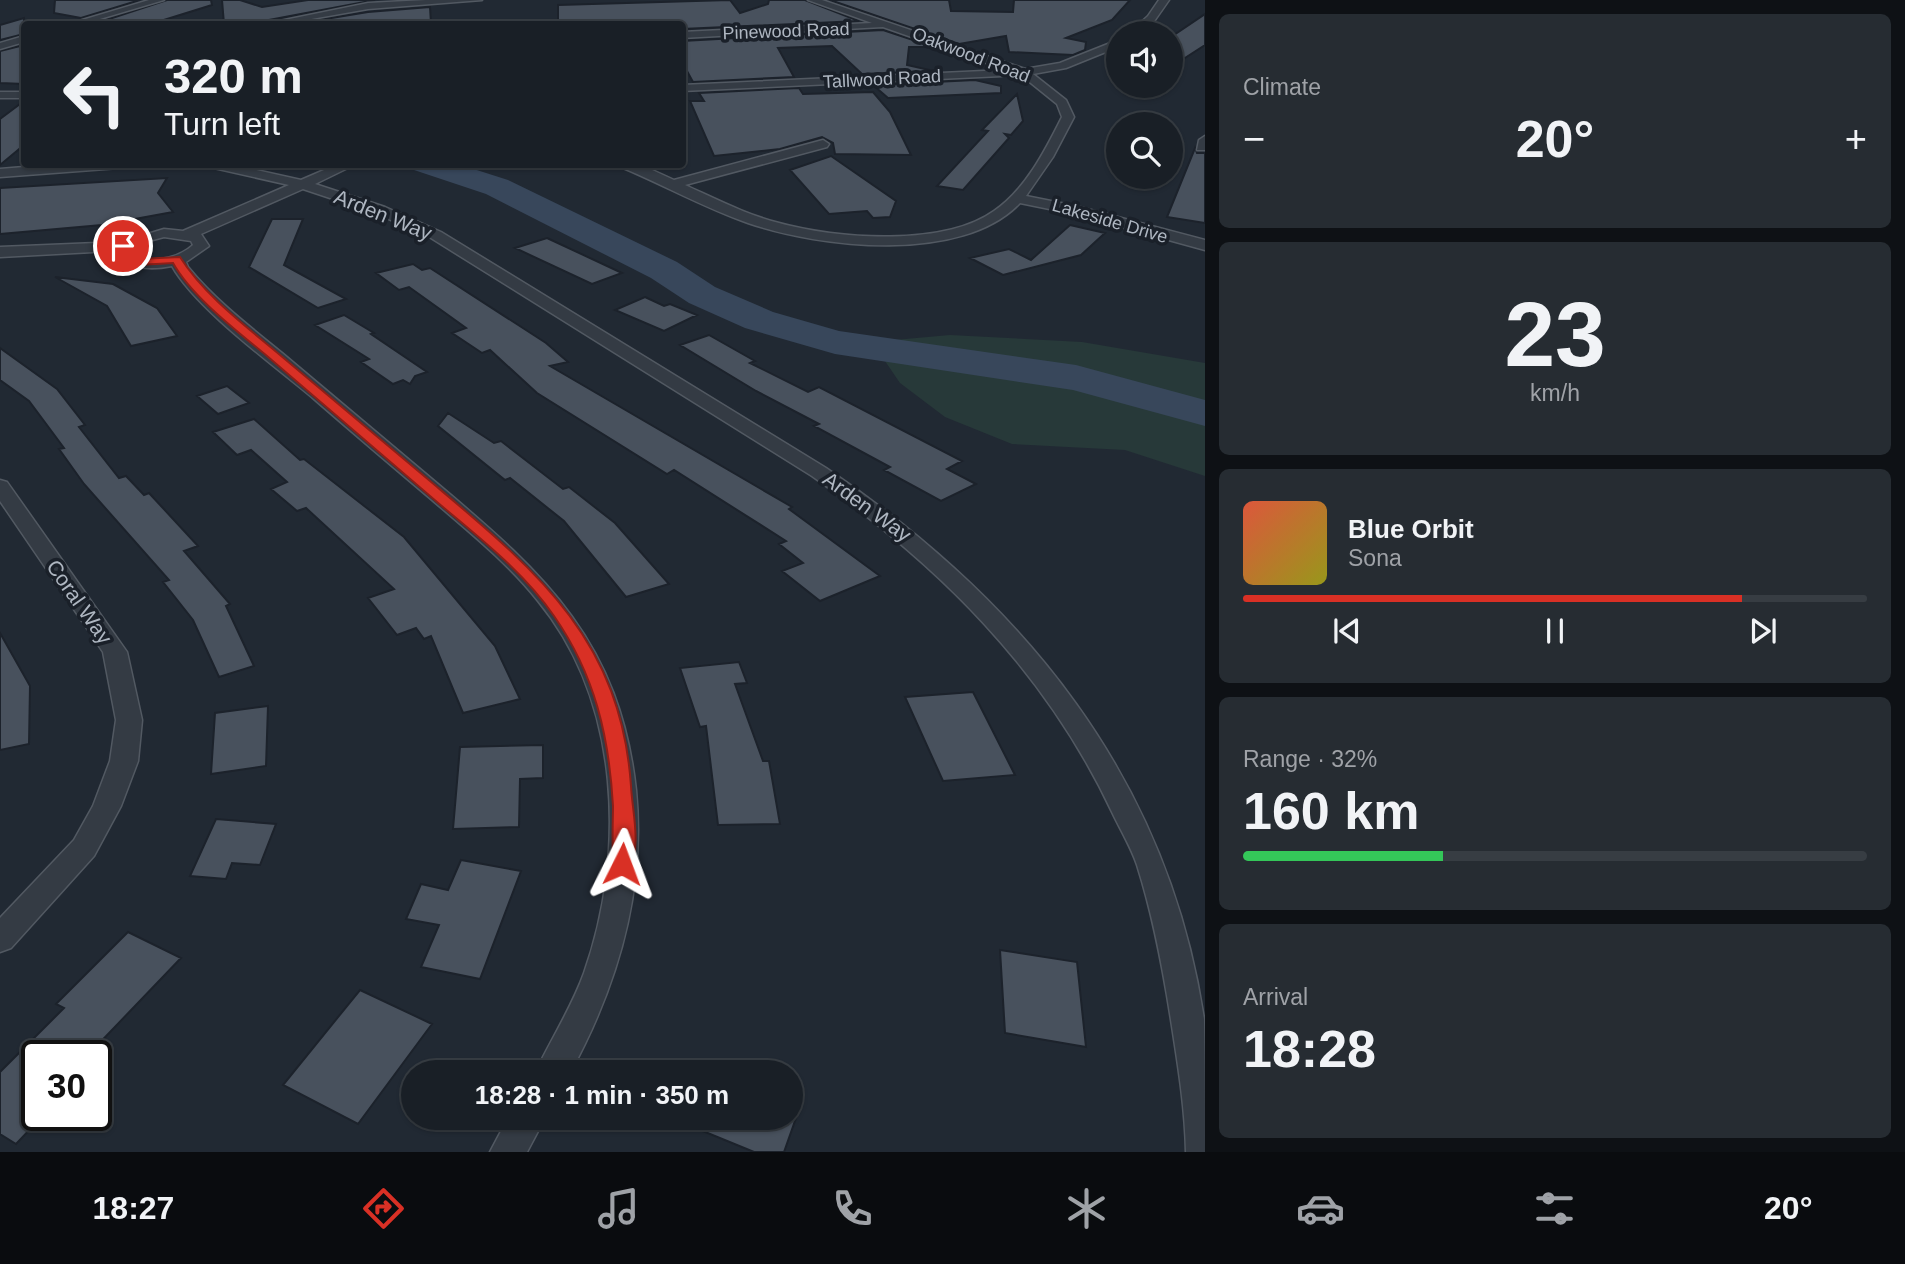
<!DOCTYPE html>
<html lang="en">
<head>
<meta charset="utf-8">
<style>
  :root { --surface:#191f26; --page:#262c32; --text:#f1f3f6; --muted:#9fa2a7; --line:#373d43; --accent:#d93025 }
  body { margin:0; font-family:Arial,sans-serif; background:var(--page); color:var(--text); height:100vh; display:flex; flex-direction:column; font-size:26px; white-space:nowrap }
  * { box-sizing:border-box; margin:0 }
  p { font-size:23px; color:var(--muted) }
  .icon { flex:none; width:38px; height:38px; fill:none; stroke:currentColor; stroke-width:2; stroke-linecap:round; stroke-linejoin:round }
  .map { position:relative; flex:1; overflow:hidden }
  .drawer { display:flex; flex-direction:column; gap:14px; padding:14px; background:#0e1115; width:700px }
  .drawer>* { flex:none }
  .hud { position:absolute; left:21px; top:21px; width:665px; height:147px; border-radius:7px; box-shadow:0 2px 5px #0004,0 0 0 2px var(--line); background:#191f26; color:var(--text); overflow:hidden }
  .tools { position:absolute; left:1106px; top:21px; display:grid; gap:14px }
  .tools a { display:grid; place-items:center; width:77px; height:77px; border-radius:50%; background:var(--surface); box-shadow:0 2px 5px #0004,0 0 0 2px var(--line); font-size:35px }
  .speed { position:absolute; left:21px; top:1040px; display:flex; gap:14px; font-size:35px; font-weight:700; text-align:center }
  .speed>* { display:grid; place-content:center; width:91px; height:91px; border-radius:50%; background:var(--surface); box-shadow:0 2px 5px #0004,0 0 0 2px var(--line); line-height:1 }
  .speed .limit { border:4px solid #111; border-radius:10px; background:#fff; color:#111 }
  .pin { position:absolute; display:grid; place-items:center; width:60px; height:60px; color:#fff; margin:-30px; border:4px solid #fff; border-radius:50%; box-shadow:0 2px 7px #0007 }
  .me { position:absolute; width:77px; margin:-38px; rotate:3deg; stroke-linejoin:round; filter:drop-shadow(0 0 5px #0008) }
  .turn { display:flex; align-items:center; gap:24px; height:147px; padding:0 28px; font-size:32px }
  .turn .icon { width:91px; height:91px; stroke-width:2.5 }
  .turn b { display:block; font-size:49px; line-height:60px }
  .big { font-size:52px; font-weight:600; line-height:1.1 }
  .drawer .widget { flex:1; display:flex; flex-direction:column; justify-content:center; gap:10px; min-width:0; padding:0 24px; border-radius:10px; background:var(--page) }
  .drawer .dial { align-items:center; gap:0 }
  .dial b { font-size:91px; line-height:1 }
  .song { display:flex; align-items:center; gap:21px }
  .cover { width:84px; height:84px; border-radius:10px; background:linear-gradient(135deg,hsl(10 70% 55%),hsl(60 70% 35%)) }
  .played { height:7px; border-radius:4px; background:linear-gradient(90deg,var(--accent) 80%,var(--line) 80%) }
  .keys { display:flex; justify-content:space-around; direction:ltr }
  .heat { display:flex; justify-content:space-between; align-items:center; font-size:38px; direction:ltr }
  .charge { height:10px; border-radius:5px; background:linear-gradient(90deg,#34c759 32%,var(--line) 0) }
  .trip { position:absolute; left:401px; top:1060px; width:402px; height:70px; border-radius:35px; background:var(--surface); box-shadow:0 2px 5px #0004,0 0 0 2px var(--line); font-weight:600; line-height:70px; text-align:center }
  .menu { display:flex; height:112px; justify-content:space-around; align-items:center; background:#0a0c0f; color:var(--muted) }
  .menu .icon { width:49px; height:49px }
  .menu .current { color:var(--accent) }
  .menu b { font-size:32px; color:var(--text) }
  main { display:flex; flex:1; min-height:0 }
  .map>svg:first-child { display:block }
  .green { fill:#273939 }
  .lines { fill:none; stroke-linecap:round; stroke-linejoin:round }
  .river { fill:#38475b; fill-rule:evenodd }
  .building { fill:#48515d; stroke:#1c222b; stroke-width:2 }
  .minor-casing { stroke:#525962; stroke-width:3 }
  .minor { fill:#343b44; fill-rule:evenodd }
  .route { fill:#d93025; stroke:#8d1f18; stroke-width:2 }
  .labels { text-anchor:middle; stroke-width:7; stroke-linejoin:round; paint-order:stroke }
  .far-street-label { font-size:18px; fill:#aeb6c1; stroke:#1a2029 }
  .street-label { font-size:21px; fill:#aeb6c1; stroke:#1a2029 }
</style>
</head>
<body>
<main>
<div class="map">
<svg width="1205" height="1152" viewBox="0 0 1205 1152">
  <rect width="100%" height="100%" fill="#212933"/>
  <path class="green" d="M 950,335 L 1082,342 L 1205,363 L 1205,476 L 1125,450 L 1012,444 L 945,417 L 900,383 L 872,342 Z"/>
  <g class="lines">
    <path class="river" d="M 0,123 L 24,123 L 24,139 L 0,141 Z
      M 410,164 L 458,164 L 508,180 L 677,262 L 715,287 L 773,312 L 839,331 L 1076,365 L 1205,400 L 1205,426 L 1073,390 L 835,354 L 745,328 L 689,303 L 651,278 L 486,194 L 414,170 Z"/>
  </g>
  <path class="building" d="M 55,0 L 140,0 L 81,18 L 54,13 Z
    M 167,0 L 211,0 L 212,5 L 151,24 L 103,21 Z
    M 222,0 L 240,0 L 262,7 L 308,0 L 375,0 L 264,21 L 262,24 L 224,24 Z
    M 730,0 L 740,13 L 768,4 L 769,0 L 805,0 L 859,21 L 682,29 L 682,24 L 558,24 L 558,5 Z
    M 830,0 L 949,0 L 951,11 L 1013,12 L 1014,0 L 1130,0 L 1112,20 L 1066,38 L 1086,42 L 1085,50 L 1073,55 L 1009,52 L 1006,36 L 959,44 Z
    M 430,7 L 431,24 L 295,24 L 368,12 Z
    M 1205,14 L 1205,45 L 1171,67 L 1171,37 Z
    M 24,18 L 24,34 L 0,40 L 0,25 Z
    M 883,30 L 934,47 L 909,47 L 907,65 L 934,71 L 862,74 L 832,46 L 778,48 L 794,77 L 693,82 L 682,62 L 682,41 Z
    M 24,45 L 24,84 L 0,83 L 0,51 Z
    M 975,80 L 1001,86 L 1001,93 L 888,98 L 873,85 Z
    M 799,88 L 803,94 L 873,92 L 890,112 L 911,155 L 835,154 L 833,143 L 822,137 L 780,149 L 714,156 L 690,101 L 704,101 L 699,93 Z
    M 1017,94 L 1023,121 L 1011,135 L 1005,134 L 1009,138 L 963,190 L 937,186 L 988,131 L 982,130 Z
    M 24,101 L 24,145 L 0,165 L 0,119 Z
    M 1195,148 L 1197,153 L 1205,153 L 1205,223 L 1167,217 Z
    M 831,156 L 896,201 L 890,217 L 873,218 L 867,211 L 829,214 L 790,170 Z
    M 167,178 L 158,193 L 173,212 L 102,225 L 0,234 L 0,188 Z
    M 272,219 L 303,219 L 284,265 L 346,299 L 318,308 L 249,267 Z
    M 1070,225 L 1105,233 L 1081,255 L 1003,275 L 970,258 L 1009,249 L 1031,260 Z
    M 547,238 L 622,273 L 592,284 L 515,248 Z
    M 413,264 L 422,270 L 430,268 L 546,343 L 568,362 L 550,366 L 792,507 L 789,509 L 880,576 L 820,601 L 782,571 L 803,563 L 779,544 L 786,541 L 674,470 L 667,474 L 537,393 L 490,350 L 482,353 L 452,333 L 466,328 L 409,287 L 399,290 L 376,273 Z
    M 55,277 L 113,284 L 157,308 L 177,336 L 131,346 L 107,306 Z
    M 645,297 L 664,306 L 670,304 L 697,315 L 664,331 L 615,310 Z
    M 344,315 L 374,333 L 371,334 L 427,372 L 415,376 L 410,384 L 403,380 L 393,384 L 361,362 L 369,359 L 315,325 Z
    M 709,335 L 755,361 L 750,363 L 808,392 L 819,387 L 962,461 L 947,469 L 976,484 L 941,501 L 884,470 L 890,467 L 814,426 L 819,424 L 756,391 L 680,345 Z
    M 0,348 L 57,389 L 85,425 L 79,427 L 119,478 L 126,476 L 144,495 L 149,493 L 198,546 L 184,551 L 230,604 L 226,606 L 254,666 L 219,677 L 193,620 L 163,582 L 169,580 L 84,484 L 59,449 L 64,448 L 29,401 L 0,380 Z
    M 227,386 L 249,403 L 218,414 L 197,396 Z
    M 448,413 L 494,443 L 501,441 L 563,489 L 569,487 L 615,523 L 669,584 L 626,597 L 564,521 L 510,478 L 505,480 L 438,426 Z
    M 254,419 L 300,460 L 304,459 L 404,537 L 495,646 L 520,699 L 463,713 L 431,636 L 424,639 L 416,628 L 397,635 L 368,598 L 394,589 L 306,508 L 297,511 L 271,489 L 287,482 L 251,450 L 237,455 L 213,432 Z
    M 0,633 L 30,686 L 29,744 L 0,750 Z
    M 739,662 L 747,683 L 735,684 L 763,761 L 769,761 L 780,824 L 718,825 L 706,726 L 700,727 L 680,668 Z
    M 973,692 L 1015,775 L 943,781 L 905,697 Z
    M 268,706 L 266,766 L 211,774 L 215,713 Z
    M 543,745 L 543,778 L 520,779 L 519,827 L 453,829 L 460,747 Z
    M 216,819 L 276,824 L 260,865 L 232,863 L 226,879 L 190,876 Z
    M 461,860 L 521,871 L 480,979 L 421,967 L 439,925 L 406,919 L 421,884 L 448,890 Z
    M 128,932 L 181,958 L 88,1055 L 37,1055 L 37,1122 L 16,1144 L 0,1134 L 0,1072 L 64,1008 L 56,1004 Z
    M 1000,950 L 1077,962 L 1086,1047 L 1005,1033 Z
    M 360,990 L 432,1024 L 358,1124 L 283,1085 Z
    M 671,1118 L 796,1118 L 784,1152 L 754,1152 Z"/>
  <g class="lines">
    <defs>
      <path id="minor" d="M 149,0 L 164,0 L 83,24 L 69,24 Z
        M 426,0 L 482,0 L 368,9 L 283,24 L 265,24 L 368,3 Z
        M 808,0 L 822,0 L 1025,69 L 1060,63 L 1118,40 L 1118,47 L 1066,68 L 1033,74 L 1066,100 L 1074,117 L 1053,157 L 1026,196 L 1076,206 L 1205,240 L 1205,250 L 1074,214 L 1020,203 C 962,264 821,248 748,223 C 705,208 664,185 621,167 L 620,164 L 639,164 L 674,180 L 823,140 L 829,144 L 827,147 L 685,185 C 716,199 747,215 779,223 C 837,239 944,247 994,211 C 1025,190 1045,151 1062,117 L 1057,104 L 1021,75 L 682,91 L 682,85 L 1006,70 L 883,27 L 682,38 L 682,32 L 872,23 Z
        M 1159,0 L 1169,0 L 1155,20 L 1140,33 L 1129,33 L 1148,16 Z
        M 24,36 L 24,42 L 0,49 L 0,43 Z
        M 0,92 L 24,92 L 24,98 L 0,98 Z
        M 1205,136 L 1205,150 L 1197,150 L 1199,140 Z
        M 60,164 L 125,164 L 119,168 L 0,177 L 0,169 Z
        M 196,164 L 229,164 L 301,180 L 338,164 L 356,164 L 315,184 L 385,207 L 441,232 L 826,468 C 1024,602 1168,778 1204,1019 C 1205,1062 1205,1109 1205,1152 L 1186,1152 C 1185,1107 1178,1065 1171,1020 C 1163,969 1153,915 1137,865 C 1131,847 1120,829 1112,812 C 1045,670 939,565 812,476 L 431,238 L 375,213 L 303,189 L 201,234 L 209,246 L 186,262 L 188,267 C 215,300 249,326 282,353 C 334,397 387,441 439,485 C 546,575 620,643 636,790 C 646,890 618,985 570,1073 L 535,1073 C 551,1039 571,1009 584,973 C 626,854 621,702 538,601 C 507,562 468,531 431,499 C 392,466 353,433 314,399 C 275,366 196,309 172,266 C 152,270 124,270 112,251 L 0,257 L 0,247 L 121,242 L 164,229 L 183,231 L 289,185 ZM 164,237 L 191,241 L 193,245 C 176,260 147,265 128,252 L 134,245 Z
        M 0,480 L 7,482 L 127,652 L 142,720 L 138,761 L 121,806 L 94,856 L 11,948 L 0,952 L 0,918 L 74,840 L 93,806 L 110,761 L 116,720 L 103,652 L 0,501 Z
        M 508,1118 L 545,1118 L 527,1152 L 490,1152 Z"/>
    </defs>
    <use href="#minor" class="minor-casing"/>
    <use href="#minor" class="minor"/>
  </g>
  <path class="route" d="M 123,243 L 128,246 L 128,254 L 139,259 L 180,257 C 206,298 250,329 286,360 C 336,402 386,444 436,486 C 539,573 621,641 631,786 C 632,810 642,847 629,869 L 615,869 C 611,862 613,819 613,806 C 609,736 595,675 554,616 C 523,571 478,537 437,502 C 380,453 324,405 267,356 C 237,331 192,297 173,263 L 138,265 L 117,256 L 118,246 Z"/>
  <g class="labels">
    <g class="far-street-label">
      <text transform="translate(786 31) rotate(-2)" y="6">Pinewood Road</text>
      <text transform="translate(971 55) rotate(21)" y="6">Oakwood Road</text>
      <text transform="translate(882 79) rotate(-3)" y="6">Tallwood Road</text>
      <text transform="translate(1110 221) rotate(16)" y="6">Lakeside Drive</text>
    </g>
    <g class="street-label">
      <text transform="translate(383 215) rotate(22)" y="7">Arden Way</text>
      <text transform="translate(867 507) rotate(36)" y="7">Arden Way</text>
      <text transform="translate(79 602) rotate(55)" y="7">Coral Way</text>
    </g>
  </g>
</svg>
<div class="tools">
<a><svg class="icon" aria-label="sound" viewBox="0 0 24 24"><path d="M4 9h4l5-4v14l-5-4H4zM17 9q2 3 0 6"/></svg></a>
<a><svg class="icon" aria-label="search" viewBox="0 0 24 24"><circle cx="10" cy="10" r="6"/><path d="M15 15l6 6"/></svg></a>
</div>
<div class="speed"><div class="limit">30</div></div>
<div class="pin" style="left:123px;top:246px;background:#d93025"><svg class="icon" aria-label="arrive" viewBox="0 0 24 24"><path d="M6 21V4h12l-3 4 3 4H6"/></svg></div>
<svg class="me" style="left:622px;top:864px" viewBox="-20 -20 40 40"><path d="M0-17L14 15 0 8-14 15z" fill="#d93025" stroke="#fff" stroke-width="4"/></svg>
<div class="trip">18:28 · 1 min · 350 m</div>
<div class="hud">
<div class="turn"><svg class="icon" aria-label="left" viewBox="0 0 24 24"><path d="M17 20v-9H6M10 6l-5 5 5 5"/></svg><div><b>320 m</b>Turn left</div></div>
</div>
</div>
<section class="drawer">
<div class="widget"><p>Climate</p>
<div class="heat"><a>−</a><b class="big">20°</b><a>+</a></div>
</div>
<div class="widget dial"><b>23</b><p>km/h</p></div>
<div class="widget">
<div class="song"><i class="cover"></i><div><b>Blue Orbit</b><p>Sona</p></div></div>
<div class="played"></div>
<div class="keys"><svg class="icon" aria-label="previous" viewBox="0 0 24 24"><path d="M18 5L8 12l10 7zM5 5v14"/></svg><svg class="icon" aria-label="pause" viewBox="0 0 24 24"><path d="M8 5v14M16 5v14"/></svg><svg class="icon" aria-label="next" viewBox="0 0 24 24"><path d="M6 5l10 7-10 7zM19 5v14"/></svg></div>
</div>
<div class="widget"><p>Range · 32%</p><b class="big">160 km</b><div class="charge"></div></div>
<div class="widget"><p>Arrival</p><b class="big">18:28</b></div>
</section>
</main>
<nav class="menu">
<b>18:27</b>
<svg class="icon current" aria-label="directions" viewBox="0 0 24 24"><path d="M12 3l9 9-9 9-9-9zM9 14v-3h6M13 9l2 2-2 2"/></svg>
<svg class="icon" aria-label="music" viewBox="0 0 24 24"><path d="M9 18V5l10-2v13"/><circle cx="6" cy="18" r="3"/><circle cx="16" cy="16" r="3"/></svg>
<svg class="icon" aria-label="phone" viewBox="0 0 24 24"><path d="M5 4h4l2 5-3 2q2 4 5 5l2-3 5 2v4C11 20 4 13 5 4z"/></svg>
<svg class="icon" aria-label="climate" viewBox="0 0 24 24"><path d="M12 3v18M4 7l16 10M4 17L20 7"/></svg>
<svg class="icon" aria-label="car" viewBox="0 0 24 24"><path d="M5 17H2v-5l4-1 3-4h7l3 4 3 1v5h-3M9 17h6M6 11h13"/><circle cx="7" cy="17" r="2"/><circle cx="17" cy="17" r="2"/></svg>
<svg class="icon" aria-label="filters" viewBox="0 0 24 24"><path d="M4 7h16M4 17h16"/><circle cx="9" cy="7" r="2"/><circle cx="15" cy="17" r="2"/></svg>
<b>20°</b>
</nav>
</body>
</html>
